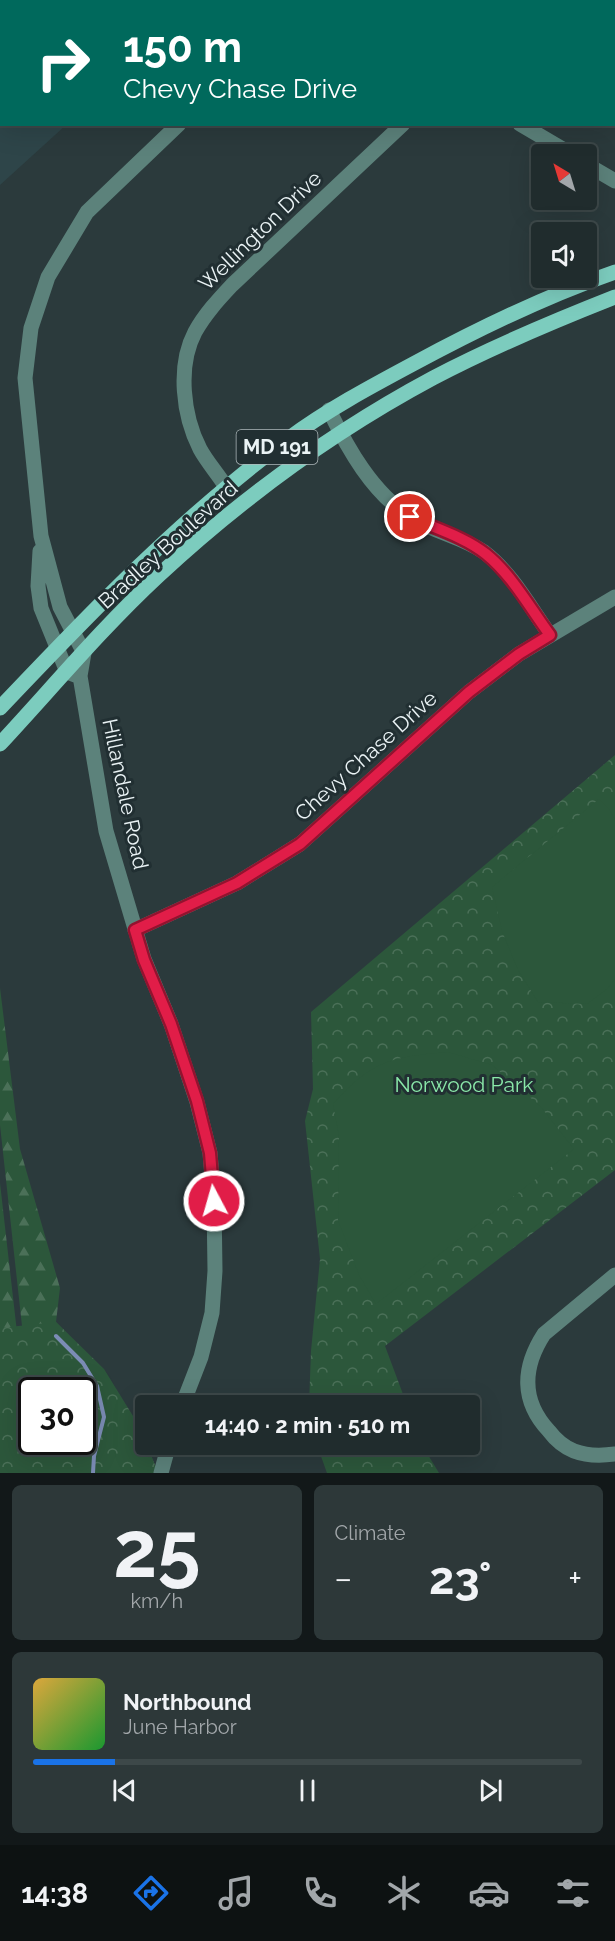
<!DOCTYPE html>
<html lang="en">
<head>
<meta charset="utf-8">
<style>
  :root { --surface:#202c2d; --page:#2d3839; --text:#f1f3f6; --muted:#a2a7aa; --line:#3d4849; --accent:#1a73e8 }
  body { margin:0; font-family:Raleway,sans-serif; background:var(--page); color:var(--text); height:100vh; display:flex; flex-direction:column; font-size:22px; white-space:nowrap }
  * { box-sizing:border-box; margin:0 }
  p { font-size:20px; color:var(--muted) }
  .icon { flex:none; width:33px; height:33px; fill:none; stroke:currentColor; stroke-width:2; stroke-linecap:round; stroke-linejoin:round }
  .map { position:relative; height:1473px; overflow:hidden }
  .panel { display:flex; flex-direction:column; gap:12px; padding:12px; background:#121819; flex:1 }
  .panel>* { flex:none }
  .guide { position:absolute; left:0px; top:0px; width:615px; height:126px; box-shadow:0 6px 24px #0002,0 0 0 2px var(--line); background:#00695c; color:#fff; overflow:hidden }
  .needle { width:39px; rotate:322deg }
  .tools { position:absolute; left:531px; top:144px; display:grid; gap:12px }
  .tools a { display:grid; place-items:center; width:66px; height:66px; border-radius:6px; background:var(--surface); box-shadow:0 6px 24px #0002,0 0 0 2px var(--line); font-size:30px }
  .speed { position:absolute; left:18px; top:1377px; display:flex; gap:12px; font-size:30px; font-weight:700; text-align:center }
  .speed>* { display:grid; place-content:center; width:78px; height:78px; border-radius:50%; background:var(--surface); box-shadow:0 6px 24px #0002,0 0 0 2px var(--line); line-height:1 }
  .speed .limit { border:3px solid #111; border-radius:9px; background:#fff; color:#111 }
  .pin { position:absolute; display:grid; place-items:center; width:51px; height:51px; color:#fff; margin:-26px; border:3px solid #fff; border-radius:50%; box-shadow:0 2px 6px #0007 }
  .me { position:absolute; width:66px; margin:-33px; rotate:354deg; stroke-linejoin:round; filter:drop-shadow(0 0 4px #0008) }
  .turn { display:flex; align-items:center; gap:21px; height:126px; padding:0 24px; font-size:27px }
  .turn .icon { width:78px; height:78px; stroke-width:2.5 }
  .turn b { display:block; font-size:42px; line-height:51px }
  .big { font-size:45px; font-weight:700; line-height:1.1 }
  .panel .card { flex:1; display:flex; flex-direction:column; justify-content:center; gap:9px; min-width:0; padding:0 21px; border-radius:9px; background:var(--page) }
  .panel .dial { align-items:center; gap:0 }
  .dial b { font-size:78px; line-height:1 }
  .song { display:flex; align-items:center; gap:18px }
  .cover { width:72px; height:72px; border-radius:9px; background:linear-gradient(135deg,hsl(40 70% 55%),hsl(130 70% 35%)) }
  .played { height:6px; border-radius:3px; background:linear-gradient(90deg,var(--accent) 15%,var(--line) 15%) }
  .keys { display:flex; justify-content:space-around; direction:ltr }
  .heat { display:flex; justify-content:space-between; align-items:center; font-size:33px; direction:ltr }
  .panel .tiles { flex:1; display:grid; gap:12px; grid-template-columns:1fr 1fr }
  .card:last-child { grid-column:span 2 }
  .trip { position:absolute; left:135px; top:1395px; width:345px; height:60px; border-radius:6px; background:var(--surface); box-shadow:0 6px 24px #0002,0 0 0 2px var(--line); font-weight:700; line-height:60px; text-align:center }
  .tab-bar { display:flex; height:96px; justify-content:space-around; align-items:center; background:#0d1212; color:var(--muted) }
  .tab-bar .icon { width:42px; height:42px }
  .tab-bar .current { color:var(--accent) }
  .tab-bar b { font-size:27px; color:var(--text) }
  .map>svg:first-child { display:block }
  .built { fill:#2e4549 }
  .forest { fill:url(#forest-firs) }
  .park { fill:url(#park-crowns); fill-rule:evenodd }
  .pitch { fill:#2c573b }
  .lines { fill:none; stroke-linecap:round; stroke-linejoin:round }
  .stream { stroke:#7b8cb5; stroke-width:4 }
  .minor { stroke:#5c827b; stroke-width:15 }
  .major { stroke:#7cccbe; stroke-width:15 }
  .route-casing { stroke:#92132f; stroke-width:15 }
  .route { stroke:#e11d48; stroke-width:10 }
  .labels { text-anchor:middle; stroke-width:6; stroke-linejoin:round; paint-order:stroke }
  .shield { fill:#212f32; stroke:#aeb8ba; stroke-width:1.5 }
  .shield-label { font-size:20px; font-weight:bold; fill:#eaf3f5 }
  .street-label { font-size:21px; fill:#eaf3f5; stroke:#212f32 }
  .park-label { font-size:21px; fill:#8ae8a9; stroke:#212f32 }
</style>
</head>
<body>
<div class="map">
<svg width="615" height="1473" viewBox="0 0 615 1473">
  <defs>
    <pattern id="forest-firs" width="22" height="20" patternUnits="userSpaceOnUse" patternTransform="scale(1.5)"><rect width="22" height="20" fill="#2c573b"/><path d="M5 1l3.5 6h-7zM16 11l3.5 6h-7z" fill="#4b7058"/></pattern>
    <pattern id="park-crowns" width="20" height="18" patternUnits="userSpaceOnUse" patternTransform="scale(1.5)"><rect width="20" height="18" fill="#2c573b"/><path d="M2 6a3 3 0 1 1 6 0M12 15a3 3 0 1 1 6 0" fill="none" stroke="#4b7058"/></pattern>
  </defs>
  <rect width="100%" height="100%" fill="#2b3a3c"/>
  <path class="built" d="M 469,0 L 615,0 L 615,86 L 614,2 Z
    M 0,47 L 2,124 L 66,125 L 0,185 Z"/>
  <path class="forest" d="M 0,988 L 20,1149 L 60,1288 L 56,1322 L 77,1344 L 145,1440 L 146,1444 L 147,1445 L 158,1473 L 82,1442 L 82,1390 L 32,1390 L 31,1408 L 0,1125 Z
    M 0,1183 L 33,1473 L 0,1473 Z"/>
  <path class="park" d="M 615,755 L 615,1170 L 385,1346 L 407,1405 L 309,1405 L 311,1351 L 320,1259 L 305,1121 L 313,1089 L 311,1012 Z
    M 56,1322 L 104,1369 L 141,1429 L 146,1444 L 147,1445 L 158,1473 L 0,1473 L 0,1328 ZM 32,1390 L 82,1390 L 82,1442 L 32,1442 Z
    M 317,1445 L 422,1445 L 439,1473 L 327,1473 Z"/>
  <path class="pitch" d="M 599,799 L 608,808 L 615,819 L 615,979 L 607,989 L 587,1004 L 538,1002 L 518,970 L 502,931 L 492,887 Z
    M 448,1052 L 492,1065 L 540,1106 L 574,1149 L 376,1304 L 359,1275 L 338,1220 L 339,1136 L 333,1104 C 373,1060 391,1057 448,1052 Z"/>
  <g class="lines">
    <path class="stream" d="M 56,1336 L 83,1363 L 97,1386 L 104,1417 L 94,1456 L 93,1473"/>
    <path class="minor" d="M 232,0 L 264,0
      M 346,0 L 347,2
      M 172,2 L 196,0
      M 314,2 L 316,0
      M 0,33 L 2,33
      M 179,124 L 87,212 L 48,277 L 31,328 L 25,378 L 41,536 L 60,607 L 84,653 L 80,676 L 106,831 L 144,959 L 171,1024 L 197,1102 L 210,1153 L 214,1201 L 215,1271 L 212,1313 L 201,1357 L 182,1406
      M 520,124 L 571,154
      M 586,164 L 615,181
      M 329,410 C 348,449 372,492 409,516 C 432,532 461,536 484,552 C 512,573 530,607 550,635
      M 226,487 C 218,474 207,462 200,449 C 183,416 177,366 195,332 C 205,314 218,300 232,285 L 403,124
      M 40,551 L 38,586 L 41,608 L 67,672 L 75,675
      M 135,930 L 237,883 L 300,844 L 469,692 L 519,654 L 615,597
      M 615,1275 L 544,1334 C 522,1368 521,1401 549,1431 C 555,1439 564,1447 574,1451 C 587,1456 601,1456 615,1454
      M 161,1473 L 169,1444"/>
    <path class="major" d="M 0,708 C 91,612 182,517 288,439 C 327,410 370,387 413,364 C 478,329 545,296 615,272
      M 0,744 C 52,688 102,628 158,576 C 241,499 334,431 433,378 C 492,347 554,321 615,297"/>
  </g>
  <g class="lines">
    <defs>
      <path id="route" d="M 214,1201 L 210,1153 L 197,1101 L 171,1024 L 144,960 L 135,930 L 237,883 L 300,844 L 469,692 L 519,654 L 550,635 C 530,608 512,575 486,554 C 465,537 434,528 410,517"/>
    </defs>
    <use href="#route" class="route-casing"/>
    <use href="#route" class="route"/>
  </g>
  <g class="labels">
    <rect class="shield" x="236.5" y="430" width="81" height="34" rx="4.5"/>
    <g class="shield-label">
      <text x="277" y="454">MD 191</text>
    </g>
    <g class="street-label">
      <text transform="translate(260 231) rotate(-44)" y="7">Wellington Drive</text>
      <text transform="translate(168 545) rotate(-42)" y="7">Bradley Boulevard</text>
      <text transform="translate(366 756) rotate(-42)" y="7">Chevy Chase Drive</text>
      <text transform="translate(125 794) rotate(78)" y="7">Hillandale Road</text>
    </g>
    <g class="park-label">
      <text x="464" y="1092">Norwood Park</text>
    </g>
  </g>
</svg>
<div class="tools">
<a><svg class="needle" viewBox="-14 -14 28 28"><path d="M0-13l5 13h-10z" fill="#e53935"/><path d="M0 13l5-13h-10z" fill="#a2a7aa"/></svg></a>
<a><svg class="icon" aria-label="sound" viewBox="0 0 24 24"><path d="M4 9h4l5-4v14l-5-4H4zM17 9q2 3 0 6"/></svg></a>
</div>
<div class="speed"><div class="limit">30</div></div>
<div class="pin" style="left:410px;top:517px;background:#d93025"><svg class="icon" aria-label="arrive" viewBox="0 0 24 24"><path d="M6 21V4h12l-3 4 3 4H6"/></svg></div>
<svg class="me" style="left:214px;top:1201px" viewBox="-20 -20 40 40"><circle r="17" fill="#e11d48" stroke="#fff" stroke-width="3"/><path d="M0-11L8 9 0 5-8 9z" fill="#fff"/></svg>
<div class="trip">14:40 · 2 min · 510 m</div>
<div class="guide">
<div class="turn"><svg class="icon" aria-label="right" viewBox="0 0 24 24"><path d="M7 20v-9h11M14 6l5 5-5 5"/></svg><div><b>150 m</b>Chevy Chase Drive</div></div>
</div>
</div>
<section class="panel">
<div class="tiles">
<div class="card dial"><b>25</b><p>km/h</p></div>
<div class="card"><p>Climate</p>
<div class="heat"><a>−</a><b class="big">23°</b><a>+</a></div>
</div>
<div class="card">
<div class="song"><i class="cover"></i><div><b>Northbound</b><p>June Harbor</p></div></div>
<div class="played"></div>
<div class="keys"><svg class="icon" aria-label="previous" viewBox="0 0 24 24"><path d="M18 5L8 12l10 7zM5 5v14"/></svg><svg class="icon" aria-label="pause" viewBox="0 0 24 24"><path d="M8 5v14M16 5v14"/></svg><svg class="icon" aria-label="next" viewBox="0 0 24 24"><path d="M6 5l10 7-10 7zM19 5v14"/></svg></div>
</div>
</div>
</section>
<nav class="tab-bar">
<b>14:38</b>
<svg class="icon current" aria-label="directions" viewBox="0 0 24 24"><path d="M12 3l9 9-9 9-9-9zM9 14v-3h6M13 9l2 2-2 2"/></svg>
<svg class="icon" aria-label="music" viewBox="0 0 24 24"><path d="M9 18V5l10-2v13"/><circle cx="6" cy="18" r="3"/><circle cx="16" cy="16" r="3"/></svg>
<svg class="icon" aria-label="phone" viewBox="0 0 24 24"><path d="M5 4h4l2 5-3 2q2 4 5 5l2-3 5 2v4C11 20 4 13 5 4z"/></svg>
<svg class="icon" aria-label="climate" viewBox="0 0 24 24"><path d="M12 3v18M4 7l16 10M4 17L20 7"/></svg>
<svg class="icon" aria-label="car" viewBox="0 0 24 24"><path d="M5 17H2v-5l4-1 3-4h7l3 4 3 1v5h-3M9 17h6M6 11h13"/><circle cx="7" cy="17" r="2"/><circle cx="17" cy="17" r="2"/></svg>
<svg class="icon" aria-label="filters" viewBox="0 0 24 24"><path d="M4 7h16M4 17h16"/><circle cx="9" cy="7" r="2"/><circle cx="15" cy="17" r="2"/></svg>
</nav>
</body>
</html>
